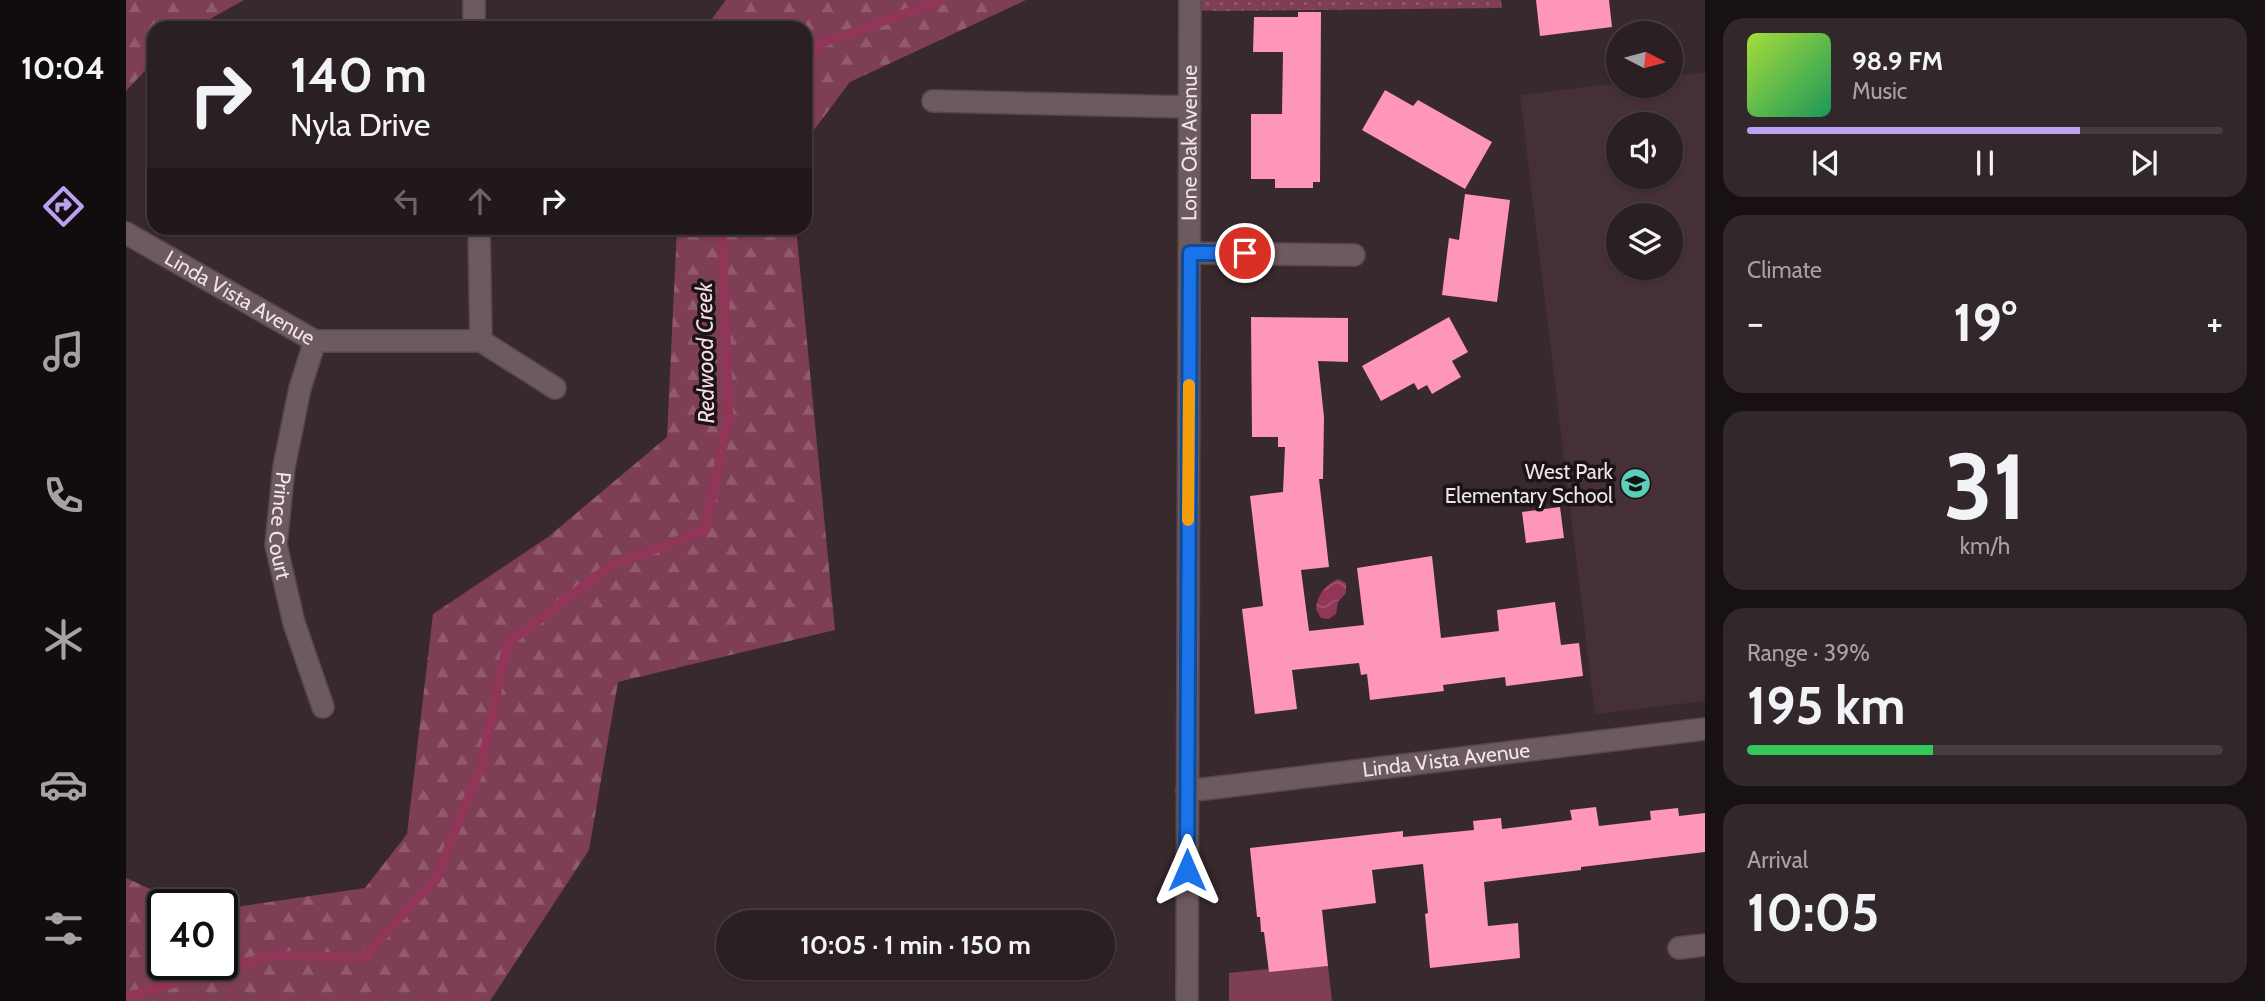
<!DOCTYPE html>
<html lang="en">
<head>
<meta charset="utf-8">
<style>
  :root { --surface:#2a1f22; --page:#32272a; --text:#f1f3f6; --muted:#a5a2a5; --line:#463d40; --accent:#bca0f2 }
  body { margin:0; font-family:Cabin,sans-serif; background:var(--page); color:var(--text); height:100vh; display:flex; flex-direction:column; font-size:26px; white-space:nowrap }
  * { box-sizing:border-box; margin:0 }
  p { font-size:23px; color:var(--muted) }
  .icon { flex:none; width:38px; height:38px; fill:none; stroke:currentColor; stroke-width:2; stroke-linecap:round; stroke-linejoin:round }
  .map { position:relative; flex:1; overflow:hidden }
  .drawer { display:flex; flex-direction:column; gap:18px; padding:18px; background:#171113; width:560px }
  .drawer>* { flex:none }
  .banner { position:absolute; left:21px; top:21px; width:665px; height:214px; border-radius:21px; box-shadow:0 2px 5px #0004,0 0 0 2px var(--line); background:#2a1f22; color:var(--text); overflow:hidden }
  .needle { width:46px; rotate:96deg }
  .tools { position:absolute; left:1480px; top:21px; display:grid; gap:14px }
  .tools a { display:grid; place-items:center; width:77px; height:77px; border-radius:50%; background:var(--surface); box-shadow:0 2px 5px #0004,0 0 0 2px var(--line); font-size:35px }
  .speed { position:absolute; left:21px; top:889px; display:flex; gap:14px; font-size:35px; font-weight:700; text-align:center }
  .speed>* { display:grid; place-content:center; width:91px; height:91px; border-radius:50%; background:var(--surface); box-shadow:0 2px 5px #0004,0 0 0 2px var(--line); line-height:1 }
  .speed .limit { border:4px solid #111; border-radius:10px; background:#fff; color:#111 }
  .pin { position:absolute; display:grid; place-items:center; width:60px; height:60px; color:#fff; margin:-30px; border:4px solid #fff; border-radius:50%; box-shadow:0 2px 7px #0007 }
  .me { position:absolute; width:77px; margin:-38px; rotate:0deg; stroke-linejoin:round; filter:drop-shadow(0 0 5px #0008) }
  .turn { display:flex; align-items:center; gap:24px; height:147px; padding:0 28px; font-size:32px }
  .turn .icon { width:91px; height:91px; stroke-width:2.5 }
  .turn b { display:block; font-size:49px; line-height:60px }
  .lanes { display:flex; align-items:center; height:66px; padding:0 28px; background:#0003; justify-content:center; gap:35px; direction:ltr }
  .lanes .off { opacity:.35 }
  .big { font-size:52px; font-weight:700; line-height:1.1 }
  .drawer .widget { flex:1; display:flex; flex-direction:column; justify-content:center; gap:10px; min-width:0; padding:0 24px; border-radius:21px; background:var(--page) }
  .drawer .dial { align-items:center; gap:0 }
  .dial b { font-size:91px; line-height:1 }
  .song { display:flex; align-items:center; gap:21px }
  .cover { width:84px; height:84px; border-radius:10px; background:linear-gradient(135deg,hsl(80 70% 55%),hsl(150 70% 35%)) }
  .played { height:7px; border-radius:4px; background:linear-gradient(90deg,var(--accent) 70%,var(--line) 70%) }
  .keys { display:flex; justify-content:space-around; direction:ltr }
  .heat { display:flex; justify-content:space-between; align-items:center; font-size:38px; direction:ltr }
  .charge { height:10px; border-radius:5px; background:linear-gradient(90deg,#34c759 39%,var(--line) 0) }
  .trip { position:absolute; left:590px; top:910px; width:399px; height:70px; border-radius:35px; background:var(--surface); box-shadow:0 2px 5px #0004,0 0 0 2px var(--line); font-weight:700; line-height:70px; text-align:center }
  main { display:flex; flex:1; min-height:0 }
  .tab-bar { display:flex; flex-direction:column; width:126px; justify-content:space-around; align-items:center; background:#110c0e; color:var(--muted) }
  .tab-bar .icon { width:49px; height:49px }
  .tab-bar .selected { color:var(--accent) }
  .tab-bar b { font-size:32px; color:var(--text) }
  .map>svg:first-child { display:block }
  .built { fill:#453037; fill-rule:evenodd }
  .grass { fill:url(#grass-dots) }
  .forest { fill:url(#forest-firs) }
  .green { fill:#7e3e54 }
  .water { fill:url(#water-waves) }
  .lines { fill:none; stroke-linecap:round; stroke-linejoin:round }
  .stream { stroke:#923659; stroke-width:9 }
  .building { fill:#fd96b8 }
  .minor-casing { stroke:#55484c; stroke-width:24 }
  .minor { stroke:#6c5a5f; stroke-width:21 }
  .route-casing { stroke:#114b97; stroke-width:18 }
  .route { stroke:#1a73e8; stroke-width:12 }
  .slow { stroke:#f59e0b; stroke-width:12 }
  .labels { text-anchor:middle; stroke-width:7; stroke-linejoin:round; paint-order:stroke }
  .street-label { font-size:21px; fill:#efe5e7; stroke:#1b1416 }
  .poi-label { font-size:21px; fill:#efe5e7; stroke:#1b1416; text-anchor:end }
  .water-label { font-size:23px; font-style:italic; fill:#f7dbe3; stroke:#1b1416 }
</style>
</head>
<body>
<main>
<nav class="tab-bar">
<b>10:04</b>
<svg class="icon selected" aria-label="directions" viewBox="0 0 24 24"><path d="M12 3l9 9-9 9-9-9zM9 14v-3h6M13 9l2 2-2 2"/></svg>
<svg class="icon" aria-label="music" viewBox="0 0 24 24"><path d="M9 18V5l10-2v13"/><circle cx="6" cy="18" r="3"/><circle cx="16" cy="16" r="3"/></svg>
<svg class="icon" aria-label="phone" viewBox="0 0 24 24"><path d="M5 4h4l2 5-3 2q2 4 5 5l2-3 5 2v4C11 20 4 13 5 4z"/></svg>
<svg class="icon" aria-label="climate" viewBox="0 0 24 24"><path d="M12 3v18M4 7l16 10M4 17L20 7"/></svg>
<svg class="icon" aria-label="car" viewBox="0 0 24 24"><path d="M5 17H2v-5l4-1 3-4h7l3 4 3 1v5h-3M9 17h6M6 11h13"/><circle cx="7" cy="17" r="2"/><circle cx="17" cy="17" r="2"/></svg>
<svg class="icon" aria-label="filters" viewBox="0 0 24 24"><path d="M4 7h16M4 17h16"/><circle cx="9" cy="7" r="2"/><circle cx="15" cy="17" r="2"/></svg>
</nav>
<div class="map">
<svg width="1579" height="1001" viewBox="0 0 1579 1001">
  <defs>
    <pattern id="grass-dots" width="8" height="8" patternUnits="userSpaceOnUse" patternTransform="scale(1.75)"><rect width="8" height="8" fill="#7e3e54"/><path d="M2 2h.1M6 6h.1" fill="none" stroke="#915a6d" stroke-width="1.8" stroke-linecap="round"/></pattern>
    <pattern id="forest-firs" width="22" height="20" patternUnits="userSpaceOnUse" patternTransform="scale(1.75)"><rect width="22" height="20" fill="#7e3e54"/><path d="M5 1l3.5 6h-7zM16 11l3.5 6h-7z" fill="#915a6d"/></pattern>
    <pattern id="water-waves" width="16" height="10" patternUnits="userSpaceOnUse" patternTransform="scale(1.75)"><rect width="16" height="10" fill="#923659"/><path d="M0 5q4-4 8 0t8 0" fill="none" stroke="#a25371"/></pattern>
  </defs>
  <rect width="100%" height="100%" fill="#38292d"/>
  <path class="built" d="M 1579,72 L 1579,701 L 1469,714 L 1394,95 L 1493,83 L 1493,86 L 1545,86 L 1545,77 ZM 1493,124 L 1545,124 L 1545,177 L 1493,177 ZM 1493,215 L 1545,215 L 1545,268 L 1493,268 Z"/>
  <path class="grass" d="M 1064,0 L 1375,0 L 1376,8 L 1092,11 L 1064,10 Z"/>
  <path class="forest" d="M 0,0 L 118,0 L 68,28 L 28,28 L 28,61 L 0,91 Z
    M 600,0 L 900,0 L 724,82 L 679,142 L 679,28 L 579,28 Z
    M 551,228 L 670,228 L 709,630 L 492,682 L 463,850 L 364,1001 L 0,1001 L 0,878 L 60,905 L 37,905 L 37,964 L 96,964 L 96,909 L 239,888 L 281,834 L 307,614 L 422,537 L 541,437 Z"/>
  <path class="green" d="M 1202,966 L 1206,1001 L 1103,1001 L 1103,973 L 1142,969 L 1143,972 Z"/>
  <path class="water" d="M 1212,579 L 1220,583 L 1220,593 L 1212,602 L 1210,614 L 1203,619 L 1195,618 L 1190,609 C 1191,595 1199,585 1212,579 Z"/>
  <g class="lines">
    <path class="stream" d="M 679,61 L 698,42 L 817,0
      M 0,997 L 147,955 L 237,958 L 311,877 L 355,766 L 381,644 L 484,566 L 579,530 L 603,417 L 596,228"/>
  </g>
  <path class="building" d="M 1410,0 L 1483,0 L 1486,27 L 1414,36 Z
    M 1172,12 L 1195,12 L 1194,182 L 1187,182 L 1187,188 L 1149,188 L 1149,179 L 1125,179 L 1125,114 L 1156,114 L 1157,52 L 1127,52 L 1128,17 L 1172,17 Z
    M 1259,90 L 1287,106 L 1292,100 L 1366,142 L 1339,189 L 1236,130 Z
    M 1339,194 L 1384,200 L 1371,302 L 1316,295 L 1323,238 L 1333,240 Z
    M 1125,317 L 1222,318 L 1222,362 L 1192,361 L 1198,417 L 1197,479 L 1193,479 L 1203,567 L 1175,570 L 1183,631 L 1238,625 L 1231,568 L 1306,556 L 1315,638 L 1373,631 L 1371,610 L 1429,602 L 1435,645 L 1453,643 L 1457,676 L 1380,686 L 1379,677 L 1317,685 L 1318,691 L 1244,700 L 1241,674 L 1235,675 L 1233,663 L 1166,670 L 1171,709 L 1129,714 L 1116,609 L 1137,606 L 1124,496 L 1157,492 L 1159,447 L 1152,447 L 1152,437 L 1126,437 Z
    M 1323,317 L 1342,352 L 1326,361 L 1335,377 L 1306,394 L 1301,385 L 1292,390 L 1288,383 L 1255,401 L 1236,366 Z
    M 1434,507 L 1438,538 L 1400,543 L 1396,512 Z
    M 1470,807 L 1473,826 L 1525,820 L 1524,811 L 1552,808 L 1553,816 L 1579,813 L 1579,852 L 1455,867 L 1455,870 L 1358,882 L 1362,926 L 1392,923 L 1394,958 L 1304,968 L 1299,914 L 1302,913 L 1297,864 L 1246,870 L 1250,903 L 1196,910 L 1202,966 L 1143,972 L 1138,932 L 1135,932 L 1134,917 L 1131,917 L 1124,848 L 1277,831 L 1277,837 L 1348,830 L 1347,821 L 1375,818 L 1376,829 L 1446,820 L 1444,810 Z"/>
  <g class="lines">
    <defs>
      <g id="minor">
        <path d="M 348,0 L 348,28"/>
        <path d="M 807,101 L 1064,107"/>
        <path d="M 353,228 L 355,341"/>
        <path id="s1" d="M 0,233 L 189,341 L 355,341 L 429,388"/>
        <path d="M 1064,253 L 1228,255"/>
        <path id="s2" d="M 189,341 L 174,388 L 158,467 L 150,545 L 168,623 L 197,707"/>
        <path id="s3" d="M 1061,791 L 1579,729"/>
        <path d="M 1553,948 L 1579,945"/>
        <path id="s4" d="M 1061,1001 L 1064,0"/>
      </g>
    </defs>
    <use href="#minor" class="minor-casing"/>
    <use href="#minor" class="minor"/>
  </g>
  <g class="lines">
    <defs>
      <path id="route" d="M 1061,870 L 1064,253 L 1119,253"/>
    </defs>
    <use href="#route" class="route-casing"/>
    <use href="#route" class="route"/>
    <path class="slow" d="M 1062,520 L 1063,385"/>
  </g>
  <defs>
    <symbol id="school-disc" viewBox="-11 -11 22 22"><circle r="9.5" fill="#5dceb9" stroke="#1b1416"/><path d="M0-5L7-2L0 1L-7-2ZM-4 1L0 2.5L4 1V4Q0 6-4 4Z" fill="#111"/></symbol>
  </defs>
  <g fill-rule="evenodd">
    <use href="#school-disc" x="1492" y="466" width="35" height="35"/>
  </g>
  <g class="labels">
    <g class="street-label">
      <text dy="7" stroke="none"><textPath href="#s4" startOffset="858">Lone Oak Avenue</textPath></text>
      <text dy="7" stroke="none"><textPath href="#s1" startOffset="131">Linda Vista Avenue</textPath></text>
      <text dy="7" stroke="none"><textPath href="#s2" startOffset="189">Prince Court</textPath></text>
      <text dy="7" stroke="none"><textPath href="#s3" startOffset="261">Linda Vista Avenue</textPath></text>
    </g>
    <g class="poi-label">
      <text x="1487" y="479">West Park<tspan x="1487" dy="24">Elementary School</tspan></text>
    </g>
    <g class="water-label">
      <text transform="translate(579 353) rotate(-91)" y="8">Redwood Creek</text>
    </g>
  </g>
</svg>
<div class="tools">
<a><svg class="needle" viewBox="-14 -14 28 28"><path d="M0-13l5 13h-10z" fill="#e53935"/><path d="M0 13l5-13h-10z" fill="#a5a2a5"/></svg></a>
<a><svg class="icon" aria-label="sound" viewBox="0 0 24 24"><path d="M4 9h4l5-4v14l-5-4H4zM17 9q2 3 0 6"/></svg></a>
<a><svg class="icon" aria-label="layers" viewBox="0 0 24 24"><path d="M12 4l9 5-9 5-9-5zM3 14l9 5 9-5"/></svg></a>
</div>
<div class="speed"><div class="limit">40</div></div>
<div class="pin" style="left:1119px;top:253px;background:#d93025"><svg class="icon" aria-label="arrive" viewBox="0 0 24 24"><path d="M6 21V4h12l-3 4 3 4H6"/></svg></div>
<svg class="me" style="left:1061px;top:870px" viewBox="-20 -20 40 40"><path d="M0-17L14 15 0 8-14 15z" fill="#1a73e8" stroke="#fff" stroke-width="4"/></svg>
<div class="trip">10:05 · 1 min · 150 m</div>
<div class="banner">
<div class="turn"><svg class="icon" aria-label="right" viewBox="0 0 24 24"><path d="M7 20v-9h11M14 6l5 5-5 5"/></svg><div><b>140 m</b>Nyla Drive</div></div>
<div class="lanes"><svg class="icon off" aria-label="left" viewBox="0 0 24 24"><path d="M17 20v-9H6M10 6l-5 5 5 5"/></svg><svg class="icon off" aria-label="ahead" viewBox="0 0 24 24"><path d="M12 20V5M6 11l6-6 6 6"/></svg><svg class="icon" aria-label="right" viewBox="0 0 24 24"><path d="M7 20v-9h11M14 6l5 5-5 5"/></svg></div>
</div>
</div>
<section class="drawer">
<div class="widget">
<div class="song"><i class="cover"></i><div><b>98.9 FM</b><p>Music</p></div></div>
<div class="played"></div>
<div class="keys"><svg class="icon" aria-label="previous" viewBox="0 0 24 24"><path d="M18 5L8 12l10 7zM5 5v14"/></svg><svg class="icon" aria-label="pause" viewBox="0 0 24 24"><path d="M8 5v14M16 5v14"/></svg><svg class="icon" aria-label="next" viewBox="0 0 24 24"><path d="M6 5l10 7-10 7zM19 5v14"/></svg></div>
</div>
<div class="widget"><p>Climate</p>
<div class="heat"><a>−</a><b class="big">19°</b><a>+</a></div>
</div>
<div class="widget dial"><b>31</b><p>km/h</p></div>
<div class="widget"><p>Range · 39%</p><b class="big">195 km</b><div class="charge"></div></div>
<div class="widget"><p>Arrival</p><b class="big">10:05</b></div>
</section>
</main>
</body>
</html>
